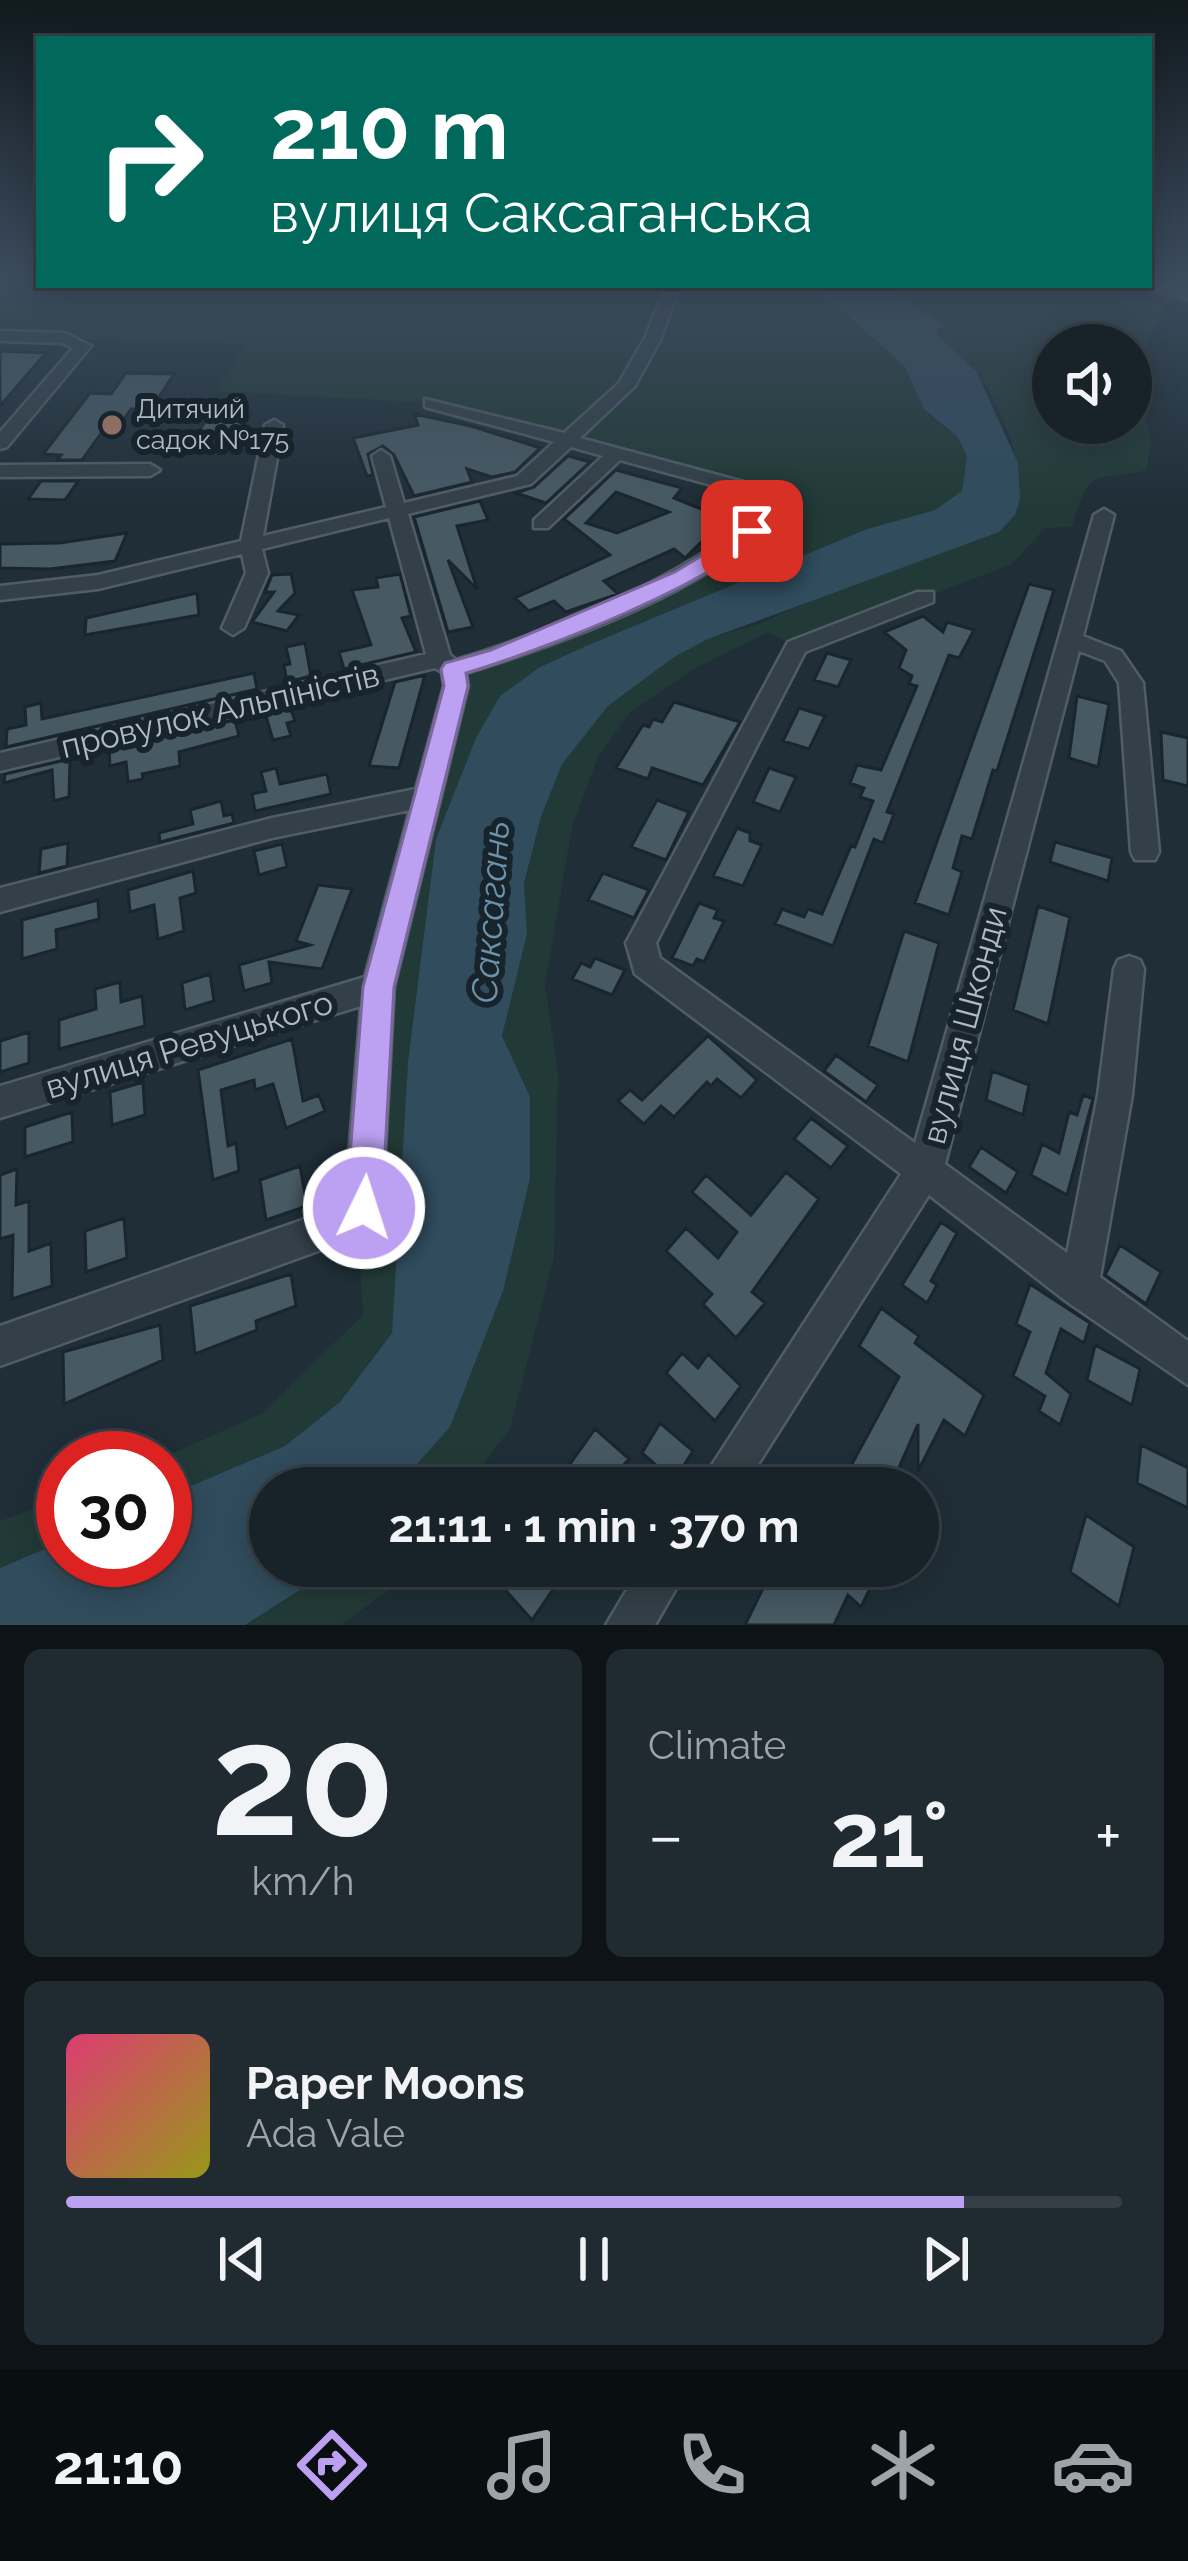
<!DOCTYPE html>
<html lang="en">
<head>
<meta charset="utf-8">
<style>
  :root { --surface:#172229; --page:#202a31; --text:#f1f3f6; --muted:#9ea4a8; --line:#363f46; --accent:#bca0f2 }
  body { margin:0; font-family:Raleway,sans-serif; background:var(--page); color:var(--text); height:100vh; display:flex; flex-direction:column; font-size:45px; white-space:nowrap }
  * { box-sizing:border-box; margin:0 }
  p { font-size:39px; color:var(--muted) }
  .icon { flex:none; width:66px; height:66px; fill:none; stroke:currentColor; stroke-width:2; stroke-linecap:round; stroke-linejoin:round }
  .map { position:relative; height:1625px; overflow:hidden }
  .drawer { display:flex; flex-direction:column; gap:24px; padding:24px; background:#0d1317; flex:1 }
  .drawer>* { flex:none }
  .top-card { position:absolute; left:36px; top:36px; width:1116px; height:252px; border-radius:0px; box-shadow:0 6px 30px #0003,0 0 0 3px var(--line); background:#00695c; color:#fff; overflow:hidden }
  .buttons { position:absolute; left:1032px; top:324px; display:grid; gap:24px }
  .buttons a { display:grid; place-items:center; width:120px; height:120px; border-radius:50%; background:var(--surface); box-shadow:0 6px 30px #0003,0 0 0 3px var(--line); font-size:60px }
  .speed { position:absolute; left:36px; top:1431px; display:flex; gap:24px; font-size:60px; font-weight:700; text-align:center }
  .speed>* { display:grid; place-content:center; width:156px; height:156px; border-radius:50%; background:var(--surface); box-shadow:0 6px 30px #0003,0 0 0 3px var(--line); line-height:1 }
  .speed .limit { border:18px solid #d22; background:#fff; color:#111 }
  .pin { position:absolute; display:grid; place-items:center; width:102px; height:102px; color:#fff; margin:-51px; border-radius:24px; box-shadow:0 6px 18px #0006 }
  .me { position:absolute; width:132px; margin:-66px; rotate:4deg; stroke-linejoin:round; filter:drop-shadow(0 0 9px #0008) }
  .turn { display:flex; align-items:center; gap:42px; height:252px; padding:0 36px; font-size:54px }
  .turn .icon { width:156px; height:156px; stroke-width:2.5 }
  .turn b { display:block; font-size:84px; line-height:102px }
  .big { font-size:90px; font-weight:700; line-height:1.1 }
  .drawer .card { flex:1; display:flex; flex-direction:column; justify-content:center; gap:18px; min-width:0; padding:0 42px; border-radius:18px; background:var(--page) }
  .drawer .dial { align-items:center; gap:0 }
  .dial b { font-size:156px; line-height:1 }
  .song { display:flex; align-items:center; gap:36px }
  .cover { width:144px; height:144px; border-radius:18px; background:linear-gradient(135deg,hsl(340 70% 55%),hsl(60 70% 35%)) }
  .played { height:12px; border-radius:6px; background:linear-gradient(90deg,var(--accent) 85%,var(--line) 85%) }
  .keys { display:flex; justify-content:space-around; direction:ltr }
  .heat { display:flex; justify-content:space-between; align-items:center; font-size:66px; direction:ltr }
  .drawer .tiles { flex:1; display:grid; gap:24px; grid-template-columns:1fr 1fr }
  .card:last-child { grid-column:span 2 }
  .trip { position:absolute; left:249px; top:1467px; width:690px; height:120px; border-radius:60px; background:var(--surface); box-shadow:0 6px 30px #0003,0 0 0 3px var(--line); font-weight:700; line-height:120px; text-align:center }
  .menu { display:flex; height:192px; justify-content:space-around; align-items:center; background:#090e10; color:var(--muted) }
  .menu .icon { width:84px; height:84px }
  .menu .selected { color:var(--accent) }
  .menu b { font-size:54px; color:var(--text) }
  .map>svg:first-child { display:block }
  .green { fill:#223a37; fill-rule:evenodd }
  .water { fill:#304c5d }
  .building { fill:#475963; stroke:#1a262e; stroke-width:3; fill-rule:evenodd }
  .lines { fill:none; stroke-linecap:round; stroke-linejoin:round }
  .minor-casing { stroke:#505d66; stroke-width:5 }
  .major-casing { stroke:#3f4b54; stroke-width:5 }
  .minor { fill:#334048; fill-rule:evenodd }
  .major { fill:#505f68; fill-rule:evenodd }
  .route { fill:#bca0f2; stroke:#7a689d; stroke-width:3 }
  .education-dot { fill:#8d6e63; stroke:#18242c; stroke-width:4.5 }
  .labels { text-anchor:middle; stroke-width:12; stroke-linejoin:round; paint-order:stroke }
  .far-poi-label { font-size:27px; fill:#adbbc5; stroke:#18242c; text-anchor:start }
  .street-label { font-size:33px; fill:#adbbc5; stroke:#18242c }
  .water-label { font-size:36px; font-style:italic; fill:#6c93aa; stroke:#18242c }
</style>
</head>
<body>
<div class="map">
<svg width="1188" height="1625" viewBox="0 0 1188 1625">
  <rect width="100%" height="100%" fill="#1f2e37"/>
  <path class="green" d="M 39,276 L 39,285 L 812,285 L 904,365 L 924,409 L 958,437 L 967,457 L 968,476 L 962,492 L 935,510 L 867,529 L 540,667 L 500,697 L 436,839 L 408,1062 L 392,1333 L 340,1402 L 285,1446 L 165,1497 L 162,1458 L 261,1414 L 363,1315 L 357,1219 L 378,987 L 453,669 L 499,655 L 732,549 L 772,502 L 431,403 L 217,391 L 245,344 L 0,336 L 0,284 L 30,285 Z
    M 843,285 L 1083,285 L 1166,304 L 1136,366 L 1151,441 L 1147,470 C 1092,483 1091,464 1072,527 L 1045,528 L 1012,564 L 796,647 L 768,632 L 697,667 L 630,712 L 598,757 L 572,827 L 545,986 L 558,1072 L 554,1257 L 510,1429 L 465,1488 L 396,1488 L 450,1427 L 503,1291 L 512,1063 L 502,1036 L 527,934 L 524,883 L 541,817 L 562,764 L 608,706 L 674,656 L 708,639 L 758,624 L 1015,511 C 1030,473 1000,401 975,370 C 963,355 944,348 937,330 L 943,325 L 891,292 ZM 1053,345 L 1131,345 L 1131,423 L 1053,423 Z
    M 63,1498 L 63,1541 L 0,1568 L 0,1521 Z
    M 327,1566 L 406,1566 L 385,1593 L 341,1625 L 245,1625 L 311,1583 Z"/>
  <path class="water" d="M 812,285 L 891,292 L 944,325 L 937,330 L 939,337 L 976,371 L 1018,463 L 1020,499 L 1015,515 L 999,532 L 708,639 L 674,657 L 608,706 L 562,764 L 541,817 L 524,883 L 527,934 L 502,1036 L 530,1097 L 530,1178 L 503,1291 L 450,1427 L 396,1488 L 270,1488 L 270,1566 L 327,1566 L 311,1583 L 245,1625 L 0,1625 L 0,1568 L 63,1541 L 63,1560 L 165,1560 L 165,1497 L 285,1446 L 340,1402 L 392,1333 L 408,1062 L 436,839 L 476,738 L 500,696 L 540,667 L 586,646 L 867,529 L 935,510 L 962,491 L 967,457 L 958,437 L 924,409 L 904,365 Z"/>
  <path class="building" d="M 0,351 L 46,353 L 0,406 Z
    M 126,373 L 174,374 L 151,409 L 131,409 L 115,432 L 102,432 L 82,460 L 57,460 L 61,455 L 43,454 L 90,393 L 111,394 Z
    M 211,412 L 251,414 L 239,434 L 198,433 Z
    M 414,414 L 471,426 L 540,448 L 515,472 L 492,477 L 467,469 L 472,482 L 414,496 L 394,455 L 383,446 L 368,454 L 373,475 L 367,476 L 353,438 L 418,425 Z
    M 568,456 L 590,462 L 546,503 L 516,493 L 534,487 Z
    M 616,470 L 682,488 L 674,498 L 706,511 L 719,498 L 739,505 L 685,558 L 674,549 L 604,581 L 618,594 L 566,612 L 554,601 L 529,611 L 515,598 L 610,555 L 564,519 ZM 616,492 L 669,512 L 617,533 L 586,523 Z
    M 41,481 L 78,481 L 65,500 L 28,499 Z
    M 480,501 L 488,520 L 457,526 L 477,589 L 448,560 L 473,627 L 448,632 L 414,517 Z
    M 127,533 L 115,561 L 50,569 L 0,568 L 0,544 L 60,543 Z
    M 291,574 L 295,593 L 278,611 L 299,615 L 287,631 L 252,622 L 274,592 L 265,592 L 272,575 Z
    M 400,574 L 411,616 L 402,618 L 416,652 L 344,669 L 339,652 L 371,645 L 352,590 L 378,587 L 376,578 Z
    M 1029,584 L 1054,590 L 997,771 L 993,770 L 972,839 L 962,836 L 953,868 L 962,872 L 949,915 L 915,903 Z
    M 197,593 L 199,615 L 85,635 L 86,618 Z
    M 923,616 L 943,632 L 947,622 L 974,630 L 959,658 L 949,655 L 887,812 L 894,814 L 883,843 L 874,839 L 833,946 L 775,924 L 782,909 L 804,917 L 808,909 L 822,914 L 851,846 L 855,847 L 873,801 L 860,797 L 864,788 L 850,783 L 857,765 L 881,770 L 917,686 L 909,684 L 912,676 L 899,668 L 906,650 L 884,632 Z
    M 305,643 L 311,676 L 287,682 L 284,665 L 290,664 L 286,647 Z
    M 827,653 L 851,660 L 838,687 L 814,680 Z
    M 254,673 L 257,689 L 6,747 L 7,729 L 26,725 L 25,707 L 41,703 L 42,719 Z
    M 425,675 L 399,768 L 369,766 L 395,682 Z
    M 1077,696 L 1109,704 L 1098,767 L 1069,758 Z
    M 674,702 L 740,722 L 703,785 L 652,768 L 648,779 L 616,768 L 643,725 L 649,727 L 653,719 L 662,722 Z
    M 290,707 L 295,721 L 287,723 L 291,736 L 273,740 L 265,713 Z
    M 799,708 L 825,716 L 809,749 L 783,741 Z
    M 235,720 L 239,736 L 179,752 L 180,766 L 142,774 L 143,779 L 128,782 L 126,762 L 110,766 L 109,750 Z
    M 1161,732 L 1188,738 L 1188,786 L 1163,780 Z
    M 70,759 L 69,797 L 54,801 L 52,770 L 4,783 L 5,774 Z
    M 276,768 L 280,784 L 327,774 L 331,794 L 255,811 L 252,794 L 266,791 L 261,772 Z
    M 769,768 L 796,777 L 780,812 L 753,802 Z
    M 657,800 L 689,812 L 666,860 L 631,847 Z
    M 221,801 L 224,816 L 232,814 L 234,823 L 160,842 L 159,833 L 193,824 L 190,810 Z
    M 737,828 L 750,833 L 750,841 L 762,845 L 743,886 L 713,876 Z
    M 1055,842 L 1112,858 L 1108,881 L 1050,862 Z
    M 68,843 L 67,866 L 39,873 L 41,849 Z
    M 282,844 L 287,867 L 259,875 L 254,851 Z
    M 193,871 L 196,893 L 180,898 L 184,931 L 158,939 L 154,905 L 130,912 L 128,890 Z
    M 603,873 L 649,890 L 634,918 L 588,900 Z
    M 318,885 L 352,889 L 322,969 L 269,962 L 272,983 L 244,991 L 239,965 L 310,945 L 296,941 Z
    M 98,900 L 99,919 L 56,930 L 57,949 L 22,959 L 22,920 Z
    M 699,903 L 718,910 L 714,918 L 724,921 L 704,962 L 697,959 L 693,966 L 672,958 Z
    M 1038,906 L 1070,917 L 1048,1024 L 1013,1010 Z
    M 904,931 L 939,943 L 908,1062 L 868,1046 Z
    M 595,958 L 625,970 L 612,995 L 572,979 L 581,963 L 590,967 Z
    M 210,974 L 214,1001 L 185,1010 L 182,983 Z
    M 120,982 L 121,1002 L 142,996 L 145,1026 L 59,1049 L 59,1020 L 96,1009 L 95,989 Z
    M 29,1032 L 29,1063 L 0,1072 L 0,1041 Z
    M 708,1036 L 757,1080 L 741,1098 L 717,1079 L 711,1086 L 707,1082 L 674,1117 L 661,1106 L 644,1124 L 618,1101 L 630,1090 L 642,1100 Z
    M 292,1039 L 303,1101 L 319,1095 L 325,1111 L 286,1128 L 273,1084 L 255,1090 L 254,1080 L 221,1090 L 228,1146 L 236,1143 L 239,1171 L 213,1180 L 198,1070 Z
    M 836,1055 L 878,1085 L 866,1102 L 824,1071 Z
    M 992,1071 L 1029,1085 L 1023,1115 L 986,1100 Z
    M 143,1082 L 145,1115 L 112,1125 L 110,1092 Z
    M 1083,1095 L 1093,1099 L 1067,1195 L 1031,1175 L 1042,1144 L 1059,1153 L 1069,1112 L 1077,1115 Z
    M 72,1112 L 73,1142 L 25,1157 L 25,1127 Z
    M 811,1118 L 848,1146 L 831,1168 L 794,1139 Z
    M 981,1147 L 1018,1172 L 1006,1193 L 969,1167 Z
    M 300,1166 L 307,1206 L 266,1220 L 260,1180 Z
    M 17,1169 L 16,1205 L 29,1201 L 29,1251 L 51,1243 L 52,1286 L 12,1299 L 13,1235 L 0,1239 L 0,1175 Z
    M 786,1172 L 819,1199 L 752,1292 L 765,1303 L 736,1338 L 703,1304 L 712,1294 L 666,1251 L 686,1228 L 718,1258 L 737,1232 L 692,1192 L 706,1175 L 751,1215 Z
    M 124,1218 L 127,1258 L 86,1272 L 85,1231 Z
    M 941,1222 L 957,1233 L 931,1281 L 937,1285 L 927,1303 L 902,1285 Z
    M 1120,1245 L 1161,1272 L 1146,1304 L 1105,1275 Z
    M 291,1274 L 296,1306 L 256,1321 L 257,1330 L 195,1354 L 190,1306 Z
    M 1030,1284 L 1090,1323 L 1084,1343 L 1061,1329 L 1046,1373 L 1071,1394 L 1060,1425 L 1039,1411 L 1045,1396 L 1013,1376 L 1030,1332 L 1016,1324 Z
    M 881,1308 L 919,1336 L 915,1343 L 984,1395 L 965,1436 L 944,1420 L 918,1471 L 918,1424 L 890,1488 L 839,1488 L 899,1377 L 859,1346 Z
    M 160,1325 L 163,1360 L 64,1404 L 63,1352 Z
    M 1095,1345 L 1140,1369 L 1132,1405 L 1087,1380 Z
    M 682,1353 L 698,1368 L 708,1354 L 741,1386 L 715,1421 L 666,1373 Z
    M 660,1423 L 693,1451 L 674,1481 L 642,1453 Z
    M 595,1429 L 629,1459 L 604,1488 L 583,1488 L 565,1471 Z
    M 1141,1445 L 1188,1468 L 1188,1508 L 1137,1483 Z
    M 1086,1515 L 1134,1547 L 1119,1606 L 1070,1572 Z
    M 498,1566 L 555,1566 L 563,1575 L 532,1620 L 492,1575 Z
    M 774,1566 L 787,1566 L 808,1584 L 817,1566 L 881,1566 L 861,1607 L 848,1595 L 834,1625 L 745,1625 Z"/>
  <g class="lines">
    <defs>
      <path id="minor" d="M 666,285 L 680,285 L 661,338 L 635,386 L 580,438 L 766,488 L 782,502 L 782,514 C 713,590 563,643 466,673 L 468,686 L 394,987 L 382,1208 C 376,1223 372,1231 357,1237 L 0,1366 L 0,1326 L 345,1205 L 361,1006 L 0,1118 L 0,1086 L 365,977 L 410,810 L 272,838 L 0,912 L 0,888 L 272,818 L 416,789 L 444,686 L 442,672 L 435,668 L 0,771 L 0,753 L 426,654 L 389,518 L 262,549 L 268,573 L 244,628 L 233,635 L 222,628 L 246,573 L 242,554 L 98,589 L 0,600 L 0,586 L 98,575 L 241,541 L 265,425 L 274,420 L 283,425 L 263,536 L 386,507 L 372,456 L 381,450 L 390,456 L 404,503 L 517,476 L 554,442 L 425,407 L 425,399 L 564,433 L 619,383 L 645,338 ZM 571,447 L 603,456 L 534,520 L 534,528 L 548,528 L 620,460 L 752,496 L 762,504 L 762,512 C 671,583 566,626 456,660 L 450,655 L 408,514 L 531,484 Z
        M 0,331 L 65,333 L 91,346 L 7,447 L 0,449 L 0,432 L 73,348 L 62,343 L 0,341 Z
        M 0,465 L 150,464 L 160,470 L 150,476 L 0,477 Z
        M 1104,509 L 1114,515 L 1083,636 L 1121,651 L 1143,683 L 1159,852 L 1155,860 L 1135,860 L 1131,852 L 1119,683 L 1105,661 L 1079,651 L 945,1164 L 1067,1253 L 1098,1095 L 1114,969 L 1118,960 L 1129,956 L 1140,960 L 1144,969 L 1132,1095 L 1100,1277 L 1188,1341 L 1188,1385 L 1066,1301 L 929,1195 L 743,1488 L 697,1488 L 901,1174 L 635,974 L 626,943 L 788,642 L 917,592 L 933,592 L 933,602 L 805,652 L 656,943 L 660,958 L 915,1143 L 1094,515 Z
        M 641,1566 L 689,1566 L 655,1625 L 606,1625 Z"/>
      <path id="major" d="M 1149,281 L 1188,289 L 1188,301 L 1133,285 L 1149,285 Z"/>
    </defs>
    <use href="#minor" class="minor-casing"/>
    <use href="#major" class="major-casing"/>
    <use href="#minor" class="minor"/>
    <use href="#major" class="major"/>
  </g>
  <linearGradient id="sky" x2="0" y2="1"><stop stop-color="#11191e"/><stop offset="0.55" stop-color="#3c4c5e"/><stop offset="1" stop-color="#3c4c5e" stop-opacity="0"/></linearGradient>
  <rect width="1188" height="504" fill="url(#sky)"/>
  <path class="route" d="M 752,525 L 762,531 C 718,583 534,653 466,673 L 468,686 L 394,987 L 382,1208 L 377,1221 L 364,1227 L 351,1221 L 346,1208 L 363,987 L 444,686 L 441,669 L 445,663 L 491,650 L 675,572 Z"/>
  <circle class="education-dot" cx="112" cy="425" r="12"/>
  <g class="labels">
    <g class="far-poi-label">
      <text x="136" y="418">Дитячий<tspan x="136" dy="31">садок №175</tspan></text>
    </g>
    <g class="street-label">
      <text transform="translate(220 710) rotate(-13)" y="12">провулок Альпіністів</text>
      <text transform="translate(964 1025) rotate(-75)" y="12">вулиця Шконди</text>
      <text transform="translate(189 1044) rotate(-17)" y="12">вулиця Ревуцького</text>
    </g>
    <g class="water-label">
      <text transform="translate(490 912) rotate(-86)" y="13">Саксагань</text>
    </g>
  </g>
</svg>
<div class="buttons">
<a><svg class="icon" aria-label="sound" viewBox="0 0 24 24"><path d="M4 9h4l5-4v14l-5-4H4zM17 9q2 3 0 6"/></svg></a>
</div>
<div class="speed"><div class="limit">30</div></div>
<div class="pin" style="left:752px;top:531px;background:#d93025"><svg class="icon" aria-label="arrive" viewBox="0 0 24 24"><path d="M6 21V4h12l-3 4 3 4H6"/></svg></div>
<svg class="me" style="left:364px;top:1208px" viewBox="-20 -20 40 40"><circle r="17" fill="#bca0f2" stroke="#fff" stroke-width="3"/><path d="M0-11L8 9 0 5-8 9z" fill="#fff"/></svg>
<div class="trip">21:11 · 1 min · 370 m</div>
<div class="top-card">
<div class="turn"><svg class="icon" aria-label="right" viewBox="0 0 24 24"><path d="M7 20v-9h11M14 6l5 5-5 5"/></svg><div><b>210 m</b>вулиця Саксаганська</div></div>
</div>
</div>
<section class="drawer">
<div class="tiles">
<div class="card dial"><b>20</b><p>km/h</p></div>
<div class="card"><p>Climate</p>
<div class="heat"><a>−</a><b class="big">21°</b><a>+</a></div>
</div>
<div class="card">
<div class="song"><i class="cover"></i><div><b>Paper Moons</b><p>Ada Vale</p></div></div>
<div class="played"></div>
<div class="keys"><svg class="icon" aria-label="previous" viewBox="0 0 24 24"><path d="M18 5L8 12l10 7zM5 5v14"/></svg><svg class="icon" aria-label="pause" viewBox="0 0 24 24"><path d="M8 5v14M16 5v14"/></svg><svg class="icon" aria-label="next" viewBox="0 0 24 24"><path d="M6 5l10 7-10 7zM19 5v14"/></svg></div>
</div>
</div>
</section>
<nav class="menu">
<b>21:10</b>
<svg class="icon selected" aria-label="directions" viewBox="0 0 24 24"><path d="M12 3l9 9-9 9-9-9zM9 14v-3h6M13 9l2 2-2 2"/></svg>
<svg class="icon" aria-label="music" viewBox="0 0 24 24"><path d="M9 18V5l10-2v13"/><circle cx="6" cy="18" r="3"/><circle cx="16" cy="16" r="3"/></svg>
<svg class="icon" aria-label="phone" viewBox="0 0 24 24"><path d="M5 4h4l2 5-3 2q2 4 5 5l2-3 5 2v4C11 20 4 13 5 4z"/></svg>
<svg class="icon" aria-label="climate" viewBox="0 0 24 24"><path d="M12 3v18M4 7l16 10M4 17L20 7"/></svg>
<svg class="icon" aria-label="car" viewBox="0 0 24 24"><path d="M5 17H2v-5l4-1 3-4h7l3 4 3 1v5h-3M9 17h6M6 11h13"/><circle cx="7" cy="17" r="2"/><circle cx="17" cy="17" r="2"/></svg>
</nav>
</body>
</html>
